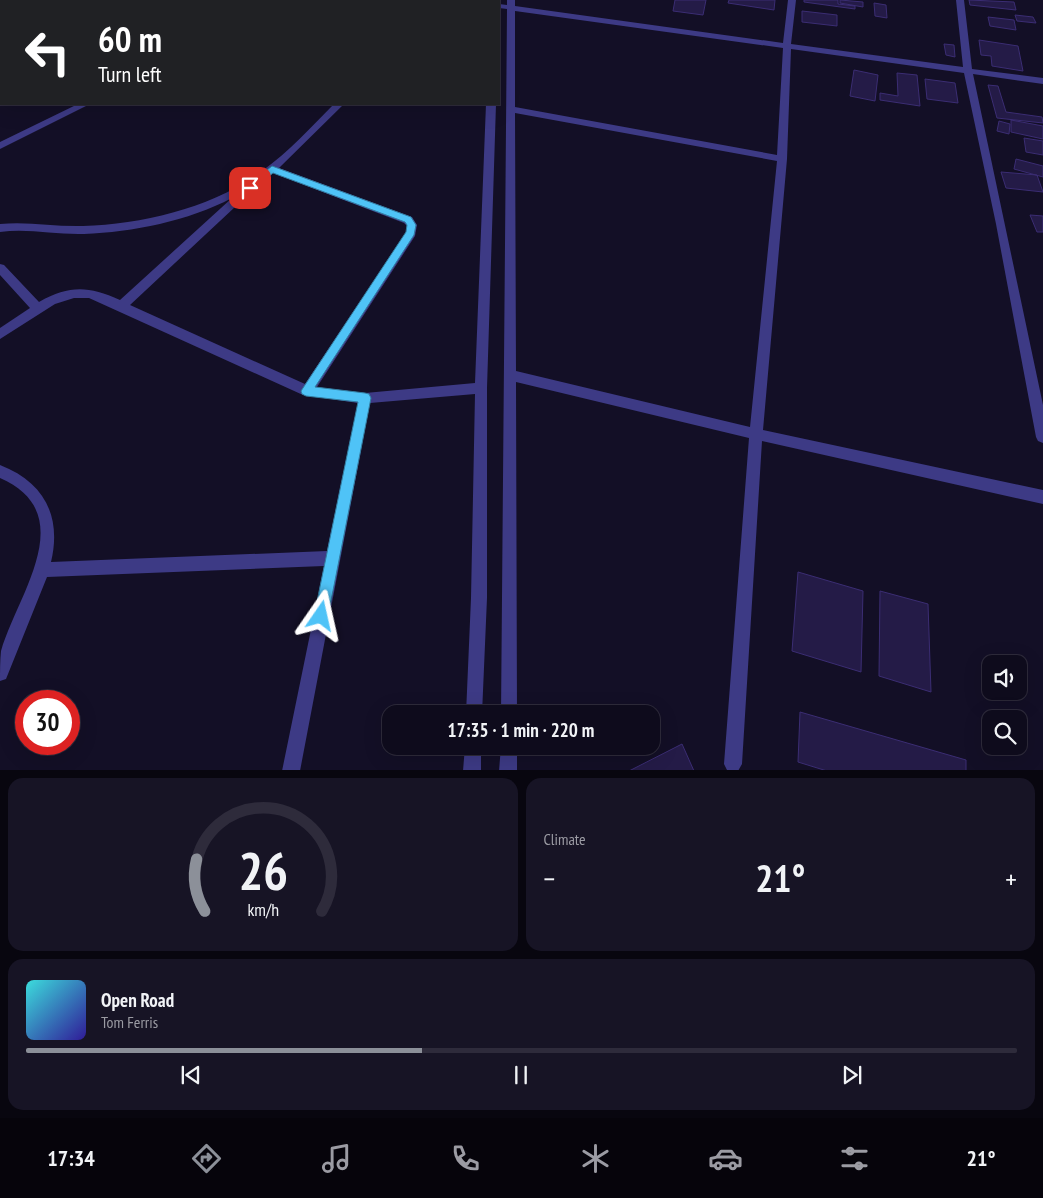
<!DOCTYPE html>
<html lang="en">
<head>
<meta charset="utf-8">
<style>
  :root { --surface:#0e0b1c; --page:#171425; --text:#f1f3f6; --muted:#9b9ba3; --line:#2e2b3b; --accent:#8c9099 }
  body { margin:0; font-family:"PT Sans Narrow",sans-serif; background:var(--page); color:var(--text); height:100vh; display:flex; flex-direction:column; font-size:19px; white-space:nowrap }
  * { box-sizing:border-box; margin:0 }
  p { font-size:16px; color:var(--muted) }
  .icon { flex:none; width:28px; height:28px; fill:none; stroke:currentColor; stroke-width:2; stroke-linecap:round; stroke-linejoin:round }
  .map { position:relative; height:770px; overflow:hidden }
  .side { display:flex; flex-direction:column; gap:8px; padding:8px; background:#08060f; flex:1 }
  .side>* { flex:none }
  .top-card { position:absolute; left:0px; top:0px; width:500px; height:105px; box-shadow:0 5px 20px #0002,0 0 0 1px var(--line); background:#202124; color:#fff; overflow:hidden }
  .tools { position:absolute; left:982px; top:655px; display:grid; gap:10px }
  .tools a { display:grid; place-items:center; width:45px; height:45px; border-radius:10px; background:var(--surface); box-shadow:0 5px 20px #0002,0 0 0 1px var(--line); font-size:25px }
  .speed { position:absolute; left:15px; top:690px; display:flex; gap:10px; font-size:25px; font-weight:700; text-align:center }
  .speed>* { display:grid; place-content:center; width:65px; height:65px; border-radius:50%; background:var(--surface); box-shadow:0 5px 20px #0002,0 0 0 1px var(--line); line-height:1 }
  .speed .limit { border:8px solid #d22; background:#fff; color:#111 }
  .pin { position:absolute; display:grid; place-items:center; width:42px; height:42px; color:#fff; margin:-21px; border-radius:10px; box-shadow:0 2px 8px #0006 }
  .me { position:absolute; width:55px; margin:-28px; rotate:11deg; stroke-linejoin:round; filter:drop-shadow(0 0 4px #0008) }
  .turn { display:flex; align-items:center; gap:18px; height:105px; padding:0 15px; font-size:22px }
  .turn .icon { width:65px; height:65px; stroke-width:2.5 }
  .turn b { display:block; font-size:35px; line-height:42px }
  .big { font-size:38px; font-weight:700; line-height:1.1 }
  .side .tile { flex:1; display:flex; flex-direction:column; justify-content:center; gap:8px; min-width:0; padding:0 18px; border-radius:15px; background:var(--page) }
  .side .dial { align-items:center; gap:0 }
  .dial svg { height:130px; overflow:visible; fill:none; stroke:var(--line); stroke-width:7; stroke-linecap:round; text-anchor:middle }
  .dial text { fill:var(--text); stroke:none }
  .song { display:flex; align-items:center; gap:15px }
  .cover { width:60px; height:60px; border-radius:8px; background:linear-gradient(135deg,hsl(180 70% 55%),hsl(250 70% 35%)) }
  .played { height:5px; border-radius:2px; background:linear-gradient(90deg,var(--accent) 40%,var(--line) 40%) }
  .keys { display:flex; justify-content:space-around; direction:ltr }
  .heat { display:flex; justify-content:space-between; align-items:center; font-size:28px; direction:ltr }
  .side .tiles { flex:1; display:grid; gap:8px; grid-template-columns:1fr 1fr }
  .tile:last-child { grid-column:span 2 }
  .trip { position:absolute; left:382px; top:705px; width:278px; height:50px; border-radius:15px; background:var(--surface); box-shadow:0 5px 20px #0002,0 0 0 1px var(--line); font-weight:700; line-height:50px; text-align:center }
  .tab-bar { display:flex; height:80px; justify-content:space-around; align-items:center; background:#06040b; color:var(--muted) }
  .tab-bar .icon { width:35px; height:35px }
  .tab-bar .current { color:var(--accent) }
  .tab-bar b { font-size:22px; color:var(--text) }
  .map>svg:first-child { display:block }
  .building { fill:#241b47; stroke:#3b2d73 }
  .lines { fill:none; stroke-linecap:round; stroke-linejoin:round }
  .minor { fill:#3d3a85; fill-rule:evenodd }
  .major { fill:#c25bff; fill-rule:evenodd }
  .route { fill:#4fc3f7; stroke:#337fa1 }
</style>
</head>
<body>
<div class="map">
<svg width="1043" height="771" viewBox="0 0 1043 771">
  <rect width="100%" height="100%" fill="#130f26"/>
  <path class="building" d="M 675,0 L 706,0 L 703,15 L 673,11 Z
    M 729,0 L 775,0 L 774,10 L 728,3 Z
    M 804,0 L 838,0 L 838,4 L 855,6 L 855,9 L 804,2 Z
    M 840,0 L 863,2 L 863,7 L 840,3 Z
    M 969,0 L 1014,2 L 1016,10 L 970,5 Z
    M 874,3 L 886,5 L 887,18 L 875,16 Z
    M 802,11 L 837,15 L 837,26 L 802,22 Z
    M 1015,15 L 1033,17 L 1036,23 L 1017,21 Z
    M 988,17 L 1014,20 L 1016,30 L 990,26 Z
    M 979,40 L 1018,46 L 1023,71 L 992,66 L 991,56 L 981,55 Z
    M 944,44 L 954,45 L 955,57 L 946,55 Z
    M 854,70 L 878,75 L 875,101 L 850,96 Z
    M 897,73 L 917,75 L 920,106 L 880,100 L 880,93 L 898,96 Z
    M 925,79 L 955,83 L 958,103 L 927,99 Z
    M 988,85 L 998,86 L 1006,112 L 1042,117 L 1043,123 L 997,118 Z
    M 1011,120 L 1043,126 L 1043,139 L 1011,132 Z
    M 999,121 L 1010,124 L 1009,134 L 997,131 Z
    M 1024,138 L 1043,141 L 1043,155 L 1026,152 Z
    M 1016,159 L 1043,166 L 1043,177 L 1014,169 Z
    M 1001,172 L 1037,175 L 1043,192 L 1006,188 Z
    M 1030,215 L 1043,216 L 1043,232 L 1037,232 Z
    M 798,572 L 863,591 L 861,672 L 792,651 Z
    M 880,591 L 928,604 L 931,692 L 879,676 Z
    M 800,712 L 966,760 L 966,771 L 827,771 L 798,762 Z
    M 682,744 L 694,771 L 629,771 Z"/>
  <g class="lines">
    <path class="minor" d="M 456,0 L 473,0 L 474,1 L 457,1 Z
      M 507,0 L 515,0 L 515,6 L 783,43 L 788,0 L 796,0 L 791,44 L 963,67 L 956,0 L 964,0 L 972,69 L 1043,78 L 1043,84 L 973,74 L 1043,405 L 1043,443 L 1038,441 L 1036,437 L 996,224 L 964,73 L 791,49 L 787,159 L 763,430 L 1043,490 L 1043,504 L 762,441 L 742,764 L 738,771 L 727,770 L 724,764 L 749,438 L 516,382 L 517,714 L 501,714 L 507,9 L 499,8 L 499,4 L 507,5 ZM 515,11 L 783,48 L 777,155 L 515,107 ZM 515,113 L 777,161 L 750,427 L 516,371 Z
      M 1,45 L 1,51 L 0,52 L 0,46 Z
      M 1,78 L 1,84 L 0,85 L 0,79 Z
      M 78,104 L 90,104 L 0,149 L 0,142 Z
      M 334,104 L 344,104 L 279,168 L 412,217 L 417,225 L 415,236 L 317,387 L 365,393 L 475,383 L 486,104 L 496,104 L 487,388 L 487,598 L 482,714 L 466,714 L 471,598 L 475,394 L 370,403 L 300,771 L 282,771 L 324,566 L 47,577 L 6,679 L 0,681 C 0,672 0,660 1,651 C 17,595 82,514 0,478 L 0,465 C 44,482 62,516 51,562 L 327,551 L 358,403 L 303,395 L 89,298 L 74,298 L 55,304 L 0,339 L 0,328 L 30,308 L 0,275 L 0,264 L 4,265 L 39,302 C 70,285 88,286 120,300 L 232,198 C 188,221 133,232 84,234 C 56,235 28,228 0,232 L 0,224 C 28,221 55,227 83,226 C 144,224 212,208 262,171 C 289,152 311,127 334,104 ZM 273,173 L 404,223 L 407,226 L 406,233 L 305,384 L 130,305 L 250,193 L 250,189 Z
      M 465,746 L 481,746 L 481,771 L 463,771 Z
      M 501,746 L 517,746 L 517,771 L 499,771 Z"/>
    <path class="major" d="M 0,52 L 1,53 L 1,58 L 0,58 Z
      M 1,66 L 1,72 L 0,73 L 0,67 Z"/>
  </g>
  <path class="route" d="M 272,166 L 411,217 L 416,225 L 414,235 L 315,387 L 365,393 L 369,394 L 371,398 L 328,616 L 326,621 L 321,623 L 316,621 L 314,616 L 358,402 L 306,396 L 302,394 L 301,391 L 406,232 L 407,225 L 405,222 L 273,173 L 253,190 L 247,190 L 247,186 Z"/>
</svg>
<div class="tools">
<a><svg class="icon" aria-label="sound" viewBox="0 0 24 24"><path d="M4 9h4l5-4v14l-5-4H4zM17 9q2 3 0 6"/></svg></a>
<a><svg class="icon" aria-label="search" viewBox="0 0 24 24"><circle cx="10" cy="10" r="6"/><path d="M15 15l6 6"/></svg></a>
</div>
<div class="speed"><div class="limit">30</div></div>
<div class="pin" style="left:250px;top:188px;background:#d93025"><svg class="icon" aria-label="arrive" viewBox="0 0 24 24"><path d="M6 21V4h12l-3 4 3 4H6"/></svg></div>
<svg class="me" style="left:321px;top:616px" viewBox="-20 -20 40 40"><path d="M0-17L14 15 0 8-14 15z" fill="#4fc3f7" stroke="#fff" stroke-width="4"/></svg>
<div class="trip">17:35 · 1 min · 220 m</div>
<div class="top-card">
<div class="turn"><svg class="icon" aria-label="left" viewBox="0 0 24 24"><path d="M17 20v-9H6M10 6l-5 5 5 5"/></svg><div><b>60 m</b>Turn left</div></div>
</div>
</div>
<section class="side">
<div class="tiles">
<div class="tile dial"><svg viewBox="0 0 100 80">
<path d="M14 69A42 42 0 1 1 86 69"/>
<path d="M14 69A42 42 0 0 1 9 37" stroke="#8c9099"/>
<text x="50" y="56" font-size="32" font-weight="700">26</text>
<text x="50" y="72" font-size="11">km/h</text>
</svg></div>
<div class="tile"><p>Climate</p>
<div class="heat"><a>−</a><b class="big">21°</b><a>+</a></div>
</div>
<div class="tile">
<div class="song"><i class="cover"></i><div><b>Open Road</b><p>Tom Ferris</p></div></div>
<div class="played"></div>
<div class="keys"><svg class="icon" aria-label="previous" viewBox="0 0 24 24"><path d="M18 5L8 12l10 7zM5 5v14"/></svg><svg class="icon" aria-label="pause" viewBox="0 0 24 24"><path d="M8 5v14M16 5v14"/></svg><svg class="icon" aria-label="next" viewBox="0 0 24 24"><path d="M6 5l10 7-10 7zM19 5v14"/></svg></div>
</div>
</div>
</section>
<nav class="tab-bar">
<b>17:34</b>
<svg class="icon current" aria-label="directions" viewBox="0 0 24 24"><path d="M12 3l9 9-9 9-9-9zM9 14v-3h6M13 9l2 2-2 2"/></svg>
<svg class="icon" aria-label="music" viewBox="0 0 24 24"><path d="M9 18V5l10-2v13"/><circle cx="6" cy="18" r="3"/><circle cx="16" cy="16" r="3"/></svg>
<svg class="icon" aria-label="phone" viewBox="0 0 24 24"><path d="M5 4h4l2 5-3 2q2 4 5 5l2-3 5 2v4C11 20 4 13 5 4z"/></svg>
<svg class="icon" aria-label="climate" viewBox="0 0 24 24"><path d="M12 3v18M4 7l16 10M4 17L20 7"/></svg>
<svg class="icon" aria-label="car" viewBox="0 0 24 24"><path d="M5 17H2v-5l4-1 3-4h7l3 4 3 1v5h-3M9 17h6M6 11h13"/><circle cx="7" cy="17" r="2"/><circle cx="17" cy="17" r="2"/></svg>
<svg class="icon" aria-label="filters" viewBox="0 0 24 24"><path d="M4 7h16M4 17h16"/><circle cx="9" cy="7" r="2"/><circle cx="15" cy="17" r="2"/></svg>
<b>21°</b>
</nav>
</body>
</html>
